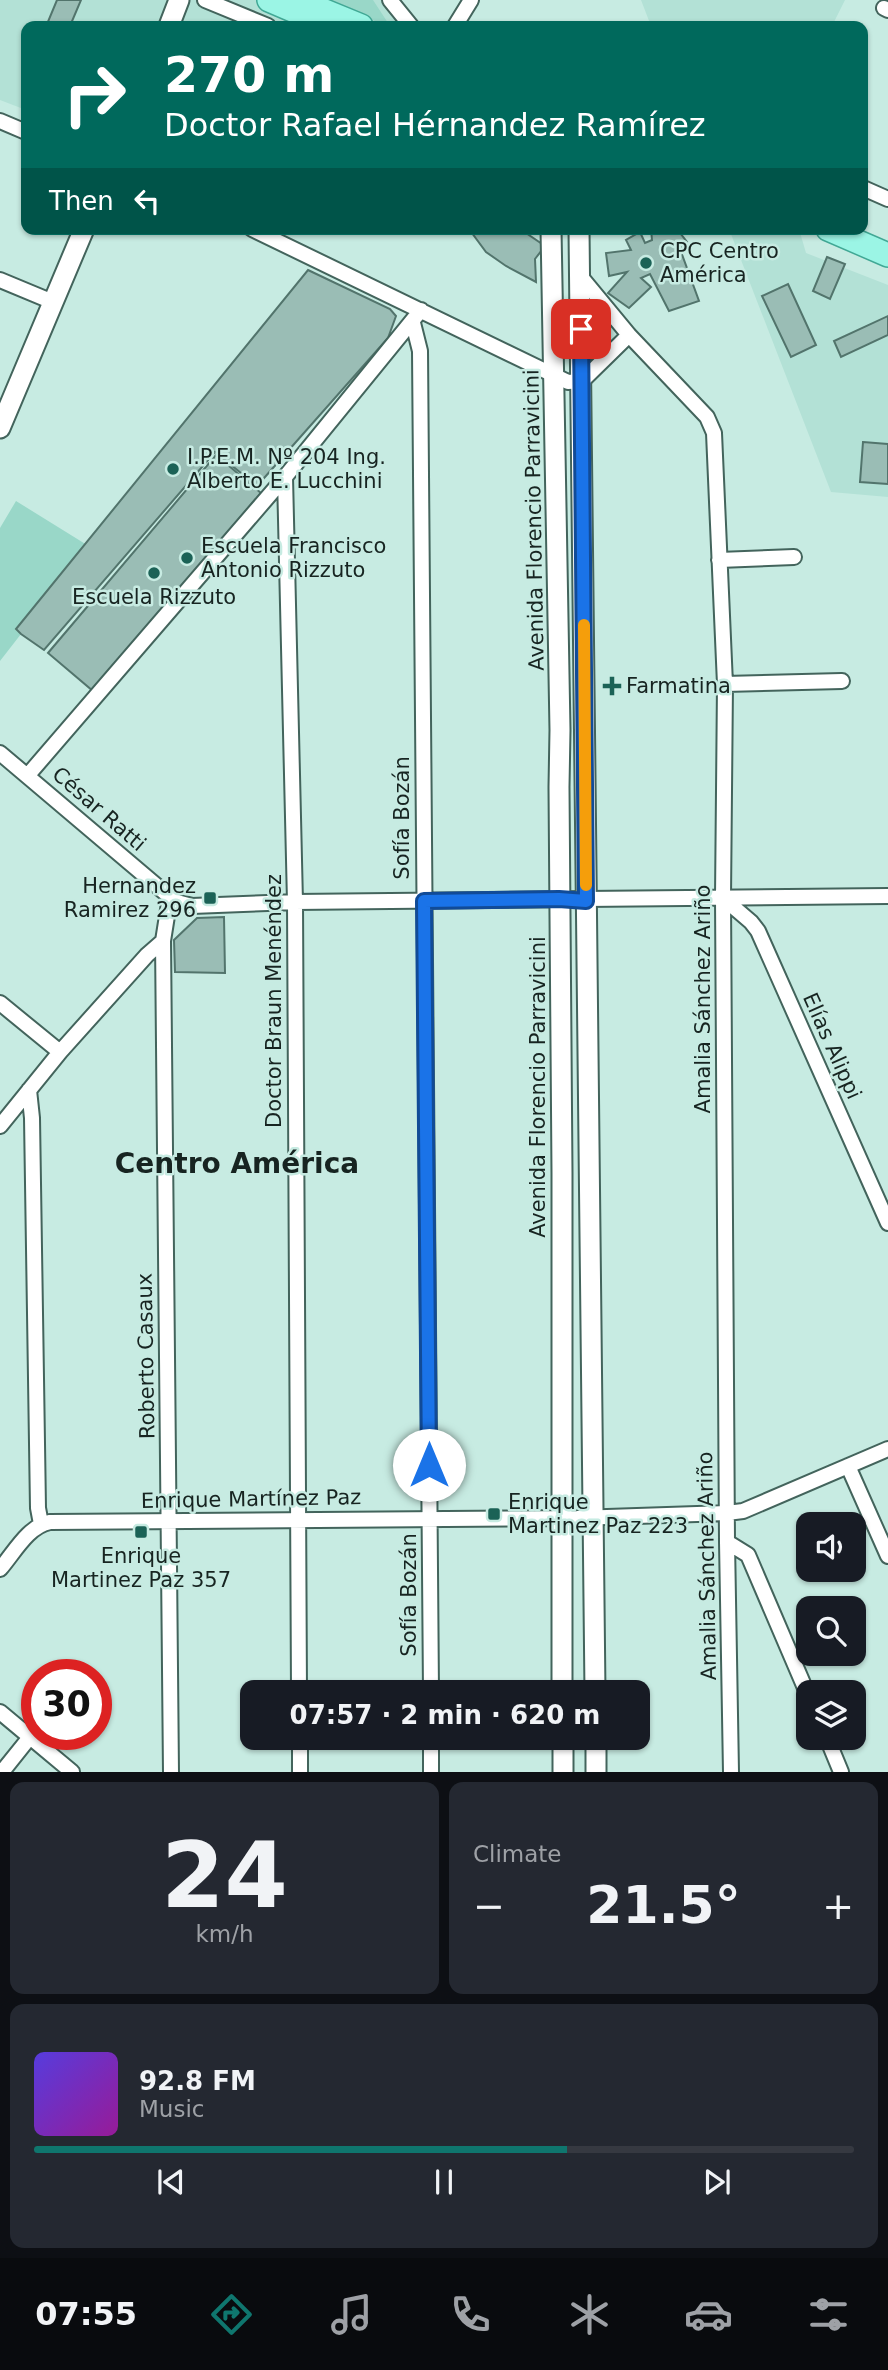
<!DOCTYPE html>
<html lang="en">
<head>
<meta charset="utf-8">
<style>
  :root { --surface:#171b24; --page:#242831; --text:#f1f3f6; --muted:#9ea1a6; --line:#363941; --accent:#0f766e }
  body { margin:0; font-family:"DejaVu Sans",sans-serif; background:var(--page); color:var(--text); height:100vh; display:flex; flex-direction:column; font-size:26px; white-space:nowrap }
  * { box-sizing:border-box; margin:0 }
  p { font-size:23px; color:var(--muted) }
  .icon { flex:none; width:38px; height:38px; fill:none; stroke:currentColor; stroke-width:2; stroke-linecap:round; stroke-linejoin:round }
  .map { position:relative; height:1772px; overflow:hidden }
  .details { display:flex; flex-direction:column; gap:10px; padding:10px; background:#0d0f14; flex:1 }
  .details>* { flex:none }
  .top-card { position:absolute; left:21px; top:21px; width:847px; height:214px; border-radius:14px; box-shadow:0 2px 5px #0004; background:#00695c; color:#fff; overflow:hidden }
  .controls { position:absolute; left:796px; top:1512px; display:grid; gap:14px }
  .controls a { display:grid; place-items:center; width:70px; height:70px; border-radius:14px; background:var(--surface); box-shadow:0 2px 5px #0004; font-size:35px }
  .speed { position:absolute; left:21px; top:1659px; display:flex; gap:14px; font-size:35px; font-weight:700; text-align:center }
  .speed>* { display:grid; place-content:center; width:91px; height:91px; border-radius:50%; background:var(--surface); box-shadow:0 2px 5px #0004; line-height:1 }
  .speed .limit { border:10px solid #d22; background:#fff; color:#111 }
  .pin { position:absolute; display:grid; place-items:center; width:60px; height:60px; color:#fff; margin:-30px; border-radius:14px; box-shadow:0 4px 10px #0006 }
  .me { position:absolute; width:77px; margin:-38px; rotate:0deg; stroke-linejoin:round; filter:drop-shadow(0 0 5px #0008) }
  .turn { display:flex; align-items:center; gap:24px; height:147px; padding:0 28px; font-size:32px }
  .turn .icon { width:91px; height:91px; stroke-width:2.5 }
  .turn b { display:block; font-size:49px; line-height:60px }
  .then { display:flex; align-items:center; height:66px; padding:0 28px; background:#0003; gap:14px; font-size:26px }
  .big { font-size:52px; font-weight:700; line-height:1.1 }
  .details .tile { flex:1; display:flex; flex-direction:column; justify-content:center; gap:10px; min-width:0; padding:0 24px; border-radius:14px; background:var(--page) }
  .details .dial { align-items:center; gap:0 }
  .dial b { font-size:91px; line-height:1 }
  .song { display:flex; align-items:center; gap:21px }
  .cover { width:84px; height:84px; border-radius:10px; background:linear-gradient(135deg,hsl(250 70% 55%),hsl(300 70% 35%)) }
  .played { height:7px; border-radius:4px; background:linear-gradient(90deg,var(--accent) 65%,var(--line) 65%) }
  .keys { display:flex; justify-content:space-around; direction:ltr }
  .heat { display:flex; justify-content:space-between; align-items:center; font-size:38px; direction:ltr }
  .details .tiles { flex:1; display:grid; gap:10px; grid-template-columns:1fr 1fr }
  .tile:last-child { grid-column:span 2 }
  .trip { position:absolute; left:240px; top:1680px; width:410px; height:70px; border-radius:14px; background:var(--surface); box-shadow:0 2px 5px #0004; font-weight:700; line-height:70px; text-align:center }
  .tab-bar { display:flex; height:112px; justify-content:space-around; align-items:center; background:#090b0e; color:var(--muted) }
  .tab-bar .icon { width:49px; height:49px }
  .tab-bar .active { color:var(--accent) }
  .tab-bar b { font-size:32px; color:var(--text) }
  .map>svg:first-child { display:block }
  .built { fill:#b3e1d6 }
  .green { fill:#99d7c8 }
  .building { fill:#9abdb5; stroke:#52746c; stroke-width:2 }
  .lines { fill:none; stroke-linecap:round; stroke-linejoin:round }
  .street-casing { stroke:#43645c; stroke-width:18 }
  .secondary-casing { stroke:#43645c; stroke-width:23 }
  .primary-casing { stroke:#41a895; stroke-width:26 }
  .street { stroke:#fff; stroke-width:14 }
  .secondary { stroke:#fff; stroke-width:19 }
  .primary { stroke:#9bf5e5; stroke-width:23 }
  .route-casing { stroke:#114b97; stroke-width:18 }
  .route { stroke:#1a73e8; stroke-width:12 }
  .slow { stroke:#f59e0b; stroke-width:12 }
  .poi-dot { fill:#1b6256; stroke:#c7ebe2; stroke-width:2.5 }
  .labels { text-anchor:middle; stroke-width:5; stroke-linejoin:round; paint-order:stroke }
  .poi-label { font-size:21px; fill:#172421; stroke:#c7ebe2; text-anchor:start }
  .street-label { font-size:21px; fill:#172421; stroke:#c7ebe2 }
  .district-label { font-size:28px; font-weight:bold; fill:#172421; stroke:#c7ebe2 }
</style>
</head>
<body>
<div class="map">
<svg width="888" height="1772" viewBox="0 0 888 1772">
  <rect width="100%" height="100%" fill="#c7ebe2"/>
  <path class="built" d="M 0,0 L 397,0 L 401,26 L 26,26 L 26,110 L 0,100 Z
    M 641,0 L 845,0 L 832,26 L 651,26 Z
    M 729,229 L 799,229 L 806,253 L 888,285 L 888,497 L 831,492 Z"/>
  <path class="green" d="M 324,0 L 373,0 L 390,26 L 387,26 Z
    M 16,501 L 87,545 L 16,628 L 21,634 L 0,661 L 0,528 Z"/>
  <path class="building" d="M 57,0 L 81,0 L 70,26 L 54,26 L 47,24 Z
    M 469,229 L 520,229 L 545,246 L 535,259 L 536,282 L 506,266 L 486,252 Z
    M 651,229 L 666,229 L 667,233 L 677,229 L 687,242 L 680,249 L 699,301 L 669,311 L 650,274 L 641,278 L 651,287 L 629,308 L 608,293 L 627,272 L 609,276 L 606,253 L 631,250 L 626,240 L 640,232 L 645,243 L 652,240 Z
    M 827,257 L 845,264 L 830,299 L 813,291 Z
    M 308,270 L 390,309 L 396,316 L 388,338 L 257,486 L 215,452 L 44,650 L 21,634 L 16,629 Z
    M 788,284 L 816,345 L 791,357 L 762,296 Z
    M 888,316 L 888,335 L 841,357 L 834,341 Z
    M 863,442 L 888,444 L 888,484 L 860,482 Z
    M 216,455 L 261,493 L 93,691 L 48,653 Z
    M 224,917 L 225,973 L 175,972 L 174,940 L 197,918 Z"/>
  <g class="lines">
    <defs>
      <path id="street" d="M 205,0 L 268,26
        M 390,0 L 411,26
        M 884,8 L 888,10
        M 455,26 L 471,0
        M 0,121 L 26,132
        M 863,188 L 888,199
        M 252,229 L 568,382 L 582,381 L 629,335
        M 581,277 L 629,335 L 707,417 L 714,433 L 725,684 L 723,898 L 727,1542 L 731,1772
        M 0,280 L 53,302
        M 413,323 L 420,351 L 431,1692
        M 285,477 L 295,902 L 299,1692
        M 719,560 L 794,557
        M 725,684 L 842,681
        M 0,753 L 170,897 L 177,902 L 192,906 L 295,902 L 888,896
        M 28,775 L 285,477 L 421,310
        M 723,898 L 751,922 L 758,931 L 888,1223
        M 163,941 L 171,1772
        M 0,1003 L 60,1052
        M 29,1090 L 32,1118 L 38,1508 L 41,1524
        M 0,1126 L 60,1052 L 147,955 L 163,941 L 170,897
        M 848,1466 L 888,1556
        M 727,1542 L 748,1555 L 808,1695
        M 0,1569 C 14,1553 28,1526 50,1522 L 577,1518 L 727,1513 L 743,1511 L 888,1449
        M 0,1712 L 72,1772
        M 300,1738 L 300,1772
        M 431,1738 L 431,1772
        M 827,1738 L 841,1772
        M 2,1772 L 30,1737"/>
      <path id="secondary" d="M 169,26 L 179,0
        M 551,229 L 560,730 L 559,787 L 562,1173 L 562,1692
        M 579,229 L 595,1692
        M 0,428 L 84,229
        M 563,1738 L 563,1772
        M 596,1738 L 596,1772"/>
      <path id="primary" d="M 269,0 L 311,18
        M 298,0 L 361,26
        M 828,229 L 888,255"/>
    </defs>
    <use href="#street" class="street-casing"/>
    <use href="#secondary" class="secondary-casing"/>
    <use href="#primary" class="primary-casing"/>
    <use href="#street" class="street"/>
    <use href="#secondary" class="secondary"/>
    <use href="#primary" class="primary"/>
  </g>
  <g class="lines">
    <defs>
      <path id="route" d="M 429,1465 L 424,901 L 559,899 L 586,901 L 581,329"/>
    </defs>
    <use href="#route" class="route-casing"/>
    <use href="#route" class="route"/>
    <path class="slow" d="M 584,625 L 586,885"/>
  </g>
  <g class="poi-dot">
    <circle cx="646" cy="263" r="7"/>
    <circle cx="173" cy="469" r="7"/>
    <circle cx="187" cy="558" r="7"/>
    <circle cx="154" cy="573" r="7"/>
    <path d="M608.5 675.5h7v7h7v7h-7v7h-7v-7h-7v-7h7z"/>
    <rect x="203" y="891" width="14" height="14" rx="3.5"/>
    <rect x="487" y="1507" width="14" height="14" rx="3.5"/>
    <rect x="134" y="1525" width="14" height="14" rx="3.5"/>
  </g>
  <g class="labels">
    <g class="poi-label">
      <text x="660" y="258">CPC Centro<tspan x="660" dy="24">América</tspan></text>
      <text x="187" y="464">I.P.E.M. Nº 204 Ing.<tspan x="187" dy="24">Alberto E. Lucchini</tspan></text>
      <text x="201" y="553">Escuela Francisco<tspan x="201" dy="24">Antonio Rizzuto</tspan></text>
      <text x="154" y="604" text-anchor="middle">Escuela Rizzuto</text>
      <text x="626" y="693">Farmatina</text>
      <text x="196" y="893" text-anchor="end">Hernandez<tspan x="196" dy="24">Ramirez 296</tspan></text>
      <text x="508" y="1509">Enrique<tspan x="508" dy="24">Martinez Paz 223</tspan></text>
      <text x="141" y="1563" text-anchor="middle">Enrique<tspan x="141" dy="24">Martinez Paz 357</tspan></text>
    </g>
    <g class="street-label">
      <text transform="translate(534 520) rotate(-91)" y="7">Avenida Florencio Parravicini</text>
      <text transform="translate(99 809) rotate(41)" y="7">César Ratti</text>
      <text transform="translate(402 818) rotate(-90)" y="7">Sofía Bozán</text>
      <text transform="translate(703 999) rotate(-90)" y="7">Amalia Sánchez Ariño</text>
      <text transform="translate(274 1001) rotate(-90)" y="7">Doctor Braun Menéndez</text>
      <text transform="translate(832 1046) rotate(66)" y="7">Elías Alippi</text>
      <text transform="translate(538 1087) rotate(-90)" y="7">Avenida Florencio Parravicini</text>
      <text transform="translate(146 1356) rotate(-91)" y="7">Roberto Casaux</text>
      <text transform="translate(251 1499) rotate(-1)" y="7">Enrique Martínez Paz</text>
      <text transform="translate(707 1566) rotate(-91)" y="7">Amalia Sánchez Ariño</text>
      <text transform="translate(409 1595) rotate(-90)" y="7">Sofía Bozán</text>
    </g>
    <g class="district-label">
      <text x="237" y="1173">Centro América</text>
    </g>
  </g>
</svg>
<div class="controls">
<a><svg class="icon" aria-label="sound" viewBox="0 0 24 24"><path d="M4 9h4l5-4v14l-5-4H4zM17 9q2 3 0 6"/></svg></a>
<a><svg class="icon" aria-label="search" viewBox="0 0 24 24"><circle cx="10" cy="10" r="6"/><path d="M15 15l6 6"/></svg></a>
<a><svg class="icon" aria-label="layers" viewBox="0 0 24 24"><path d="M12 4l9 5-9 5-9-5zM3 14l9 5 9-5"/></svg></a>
</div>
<div class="speed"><div class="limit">30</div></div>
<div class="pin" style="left:581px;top:329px;background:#d93025"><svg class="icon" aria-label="arrive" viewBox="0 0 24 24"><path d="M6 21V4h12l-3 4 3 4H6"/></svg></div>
<svg class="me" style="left:429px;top:1465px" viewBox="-20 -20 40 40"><circle r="19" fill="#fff"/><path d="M0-13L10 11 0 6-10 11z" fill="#1a73e8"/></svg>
<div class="trip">07:57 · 2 min · 620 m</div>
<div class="top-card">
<div class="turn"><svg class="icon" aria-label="right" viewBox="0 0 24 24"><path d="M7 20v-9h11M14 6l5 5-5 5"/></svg><div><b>270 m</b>Doctor Rafael Hérnandez Ramírez</div></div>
<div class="then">Then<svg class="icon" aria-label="left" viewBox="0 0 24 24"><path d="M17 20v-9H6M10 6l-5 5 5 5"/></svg></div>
</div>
</div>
<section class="details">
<div class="tiles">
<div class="tile dial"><b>24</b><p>km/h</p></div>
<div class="tile"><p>Climate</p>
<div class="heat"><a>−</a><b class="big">21.5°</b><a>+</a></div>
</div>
<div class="tile">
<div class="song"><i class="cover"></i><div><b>92.8 FM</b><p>Music</p></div></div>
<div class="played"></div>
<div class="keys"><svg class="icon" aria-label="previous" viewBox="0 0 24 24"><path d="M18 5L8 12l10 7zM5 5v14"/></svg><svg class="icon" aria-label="pause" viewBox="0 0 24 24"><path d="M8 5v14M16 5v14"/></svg><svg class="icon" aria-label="next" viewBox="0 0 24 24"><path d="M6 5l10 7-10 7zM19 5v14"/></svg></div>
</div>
</div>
</section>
<nav class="tab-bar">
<b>07:55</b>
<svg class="icon active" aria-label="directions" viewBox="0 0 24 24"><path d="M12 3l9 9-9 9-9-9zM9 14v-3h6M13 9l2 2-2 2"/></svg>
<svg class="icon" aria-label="music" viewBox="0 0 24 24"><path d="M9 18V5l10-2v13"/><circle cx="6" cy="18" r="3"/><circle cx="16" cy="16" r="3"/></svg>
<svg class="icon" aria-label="phone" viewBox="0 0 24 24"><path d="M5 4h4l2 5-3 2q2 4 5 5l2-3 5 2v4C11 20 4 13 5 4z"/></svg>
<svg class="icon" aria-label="climate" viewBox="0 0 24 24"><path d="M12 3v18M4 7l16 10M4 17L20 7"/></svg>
<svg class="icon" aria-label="car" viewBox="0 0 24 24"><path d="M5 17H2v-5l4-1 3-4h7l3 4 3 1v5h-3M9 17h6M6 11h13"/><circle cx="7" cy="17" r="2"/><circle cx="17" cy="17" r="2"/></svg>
<svg class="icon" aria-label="filters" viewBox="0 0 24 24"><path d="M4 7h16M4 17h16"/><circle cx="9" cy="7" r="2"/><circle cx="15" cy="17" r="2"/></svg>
</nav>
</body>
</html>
